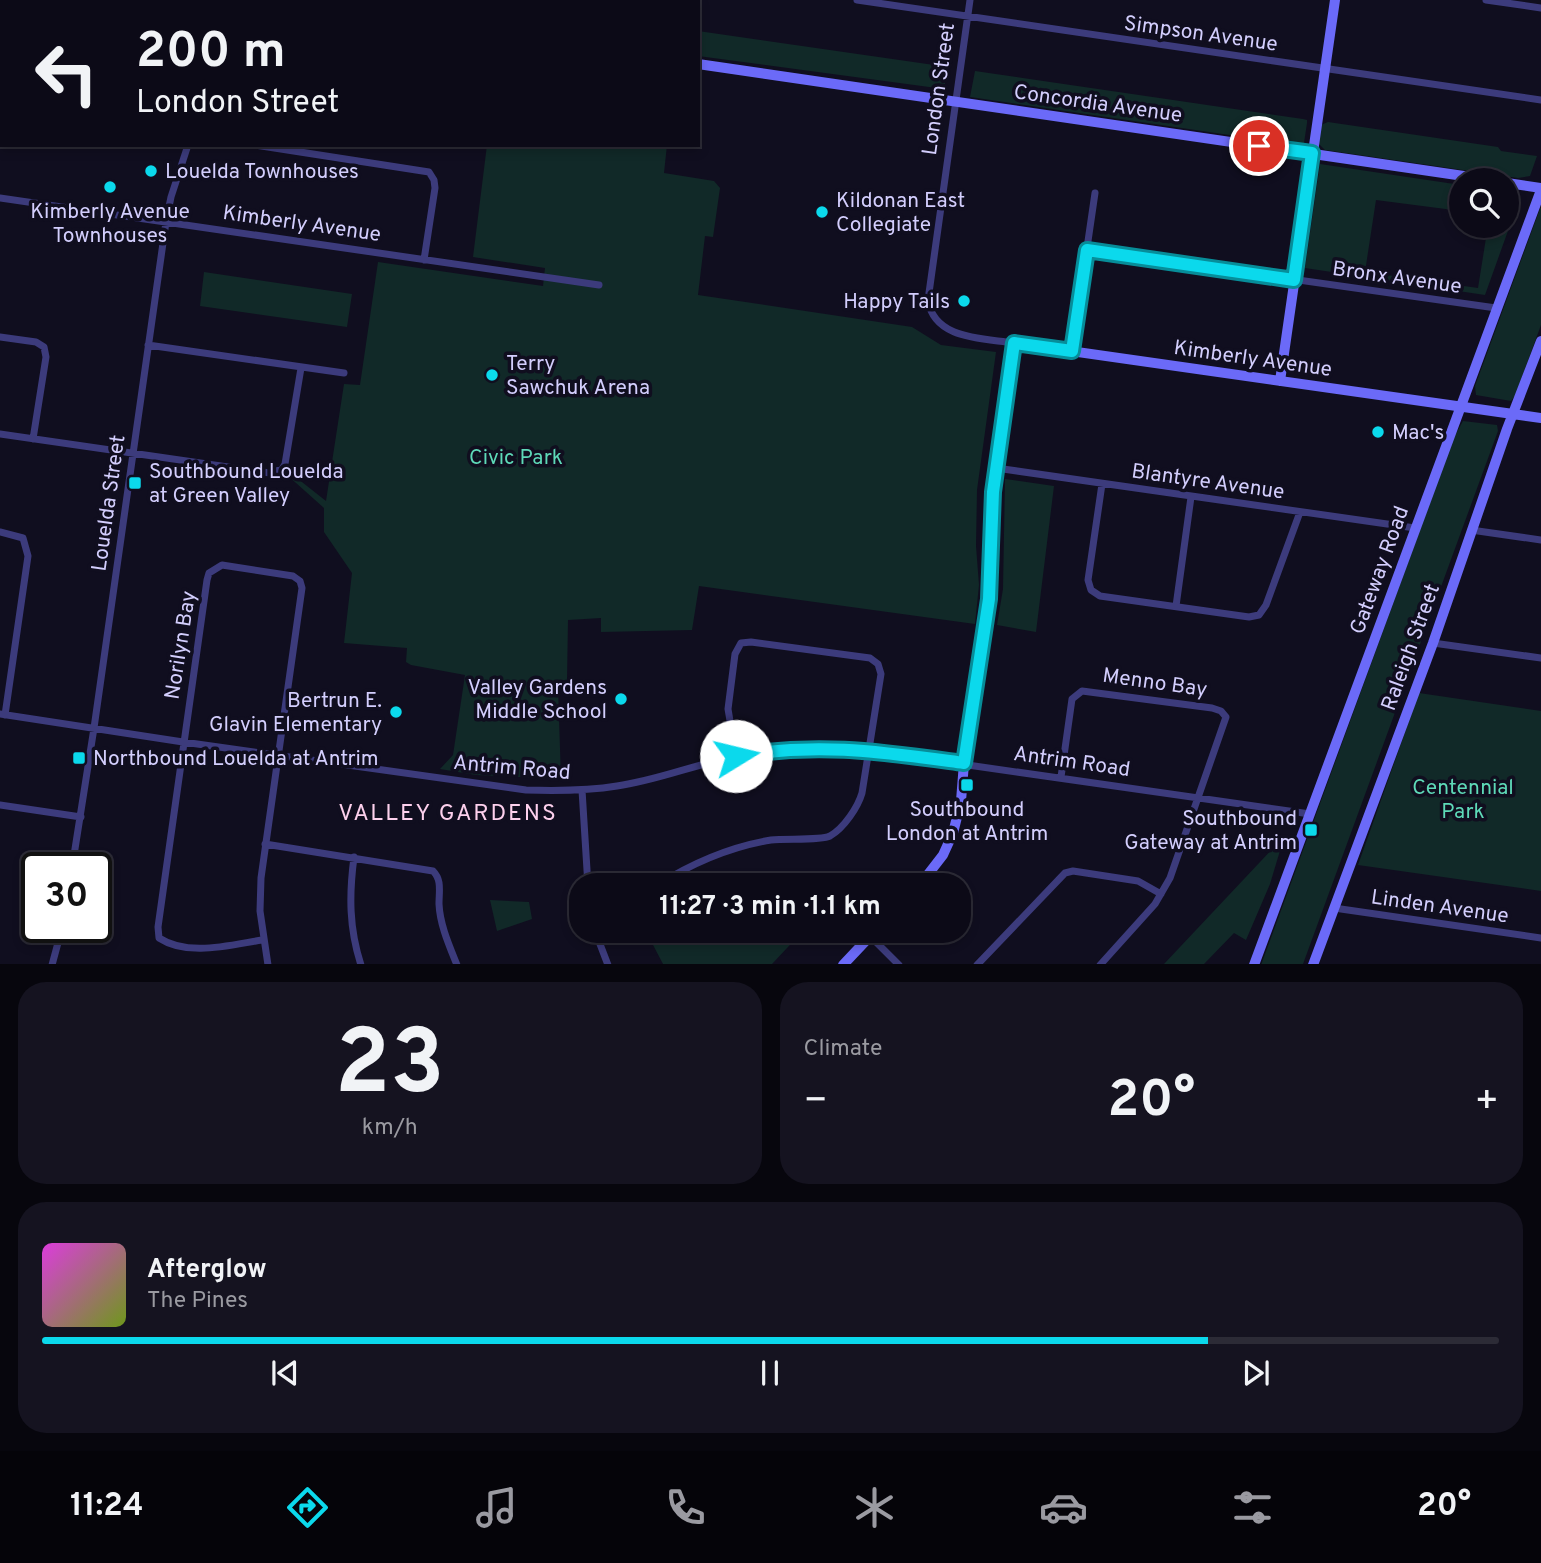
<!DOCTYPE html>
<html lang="en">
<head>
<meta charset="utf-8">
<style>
  :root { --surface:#0c0a17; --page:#151320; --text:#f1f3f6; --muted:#9a9aa1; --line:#2c2b36; --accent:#0bd9ec }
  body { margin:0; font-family:Overpass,sans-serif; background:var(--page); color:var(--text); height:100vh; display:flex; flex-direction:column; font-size:26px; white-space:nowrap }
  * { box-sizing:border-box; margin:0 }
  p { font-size:23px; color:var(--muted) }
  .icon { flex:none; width:38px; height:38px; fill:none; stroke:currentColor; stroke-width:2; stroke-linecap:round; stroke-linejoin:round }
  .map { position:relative; height:964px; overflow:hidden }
  .sheet { display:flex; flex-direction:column; gap:18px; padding:18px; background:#07060d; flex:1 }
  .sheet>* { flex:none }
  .guide { position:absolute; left:0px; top:0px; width:700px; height:147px; box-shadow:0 4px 10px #0003,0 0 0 2px var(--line); background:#0c0a17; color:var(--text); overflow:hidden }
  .fabs { position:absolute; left:1449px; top:168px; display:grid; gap:14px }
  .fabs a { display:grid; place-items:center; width:70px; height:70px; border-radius:50%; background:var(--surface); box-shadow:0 4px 10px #0003,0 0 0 2px var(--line); font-size:35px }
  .speed { position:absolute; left:21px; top:852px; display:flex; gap:14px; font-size:35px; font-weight:700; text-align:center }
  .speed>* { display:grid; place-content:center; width:91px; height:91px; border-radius:50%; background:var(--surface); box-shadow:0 4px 10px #0003,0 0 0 2px var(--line); line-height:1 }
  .speed .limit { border:4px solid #111; border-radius:10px; background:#fff; color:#111 }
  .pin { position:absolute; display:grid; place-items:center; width:60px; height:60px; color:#fff; margin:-30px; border:4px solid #fff; border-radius:50%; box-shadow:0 2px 7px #0007 }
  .me { position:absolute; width:77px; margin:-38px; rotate:81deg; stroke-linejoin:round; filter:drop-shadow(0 0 5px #0008) }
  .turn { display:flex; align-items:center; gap:24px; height:147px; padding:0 21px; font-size:32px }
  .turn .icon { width:91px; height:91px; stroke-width:2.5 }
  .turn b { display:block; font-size:49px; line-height:60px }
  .big { font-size:52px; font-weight:700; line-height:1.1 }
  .sheet .tile { flex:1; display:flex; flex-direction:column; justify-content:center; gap:10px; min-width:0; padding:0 24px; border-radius:28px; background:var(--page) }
  .sheet .dial { align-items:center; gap:0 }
  .dial b { font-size:91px; line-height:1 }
  .song { display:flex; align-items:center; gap:21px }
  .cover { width:84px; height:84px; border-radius:10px; background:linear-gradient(135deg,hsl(300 70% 55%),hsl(80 70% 35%)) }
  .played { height:7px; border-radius:4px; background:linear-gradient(90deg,var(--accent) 80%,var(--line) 80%) }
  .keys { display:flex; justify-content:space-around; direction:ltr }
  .heat { display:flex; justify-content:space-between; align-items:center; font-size:38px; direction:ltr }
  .sheet .tiles { flex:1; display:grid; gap:18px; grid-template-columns:1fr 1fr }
  .tile:last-child { grid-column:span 2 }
  .trip { position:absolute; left:569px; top:873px; width:402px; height:70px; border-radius:28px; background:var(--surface); box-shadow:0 4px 10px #0003,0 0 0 2px var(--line); font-weight:700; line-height:70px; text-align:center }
  .tab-bar { display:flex; height:112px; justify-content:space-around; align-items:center; background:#050409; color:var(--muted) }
  .tab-bar .icon { width:49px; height:49px }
  .tab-bar .selected { color:var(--accent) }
  .tab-bar b { font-size:32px; color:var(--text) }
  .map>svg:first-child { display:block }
  .green { fill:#112928 }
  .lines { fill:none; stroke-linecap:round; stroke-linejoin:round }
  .street { stroke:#3c3b7c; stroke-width:7 }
  .secondary { stroke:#6b6af8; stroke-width:10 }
  .route-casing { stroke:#078d99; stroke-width:18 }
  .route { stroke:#0bd9ec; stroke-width:12 }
  .poi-dot { fill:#0bd9ec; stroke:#100e1f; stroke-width:2.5 }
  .labels { text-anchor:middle; stroke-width:7; stroke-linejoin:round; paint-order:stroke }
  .street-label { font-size:21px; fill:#d3cefd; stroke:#100e1f }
  .poi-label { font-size:21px; fill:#d3cefd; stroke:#100e1f; text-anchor:start }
  .park-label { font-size:21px; fill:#5ed9b8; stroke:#100e1f }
  .neighbourhood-label { font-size:23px; letter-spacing:2px; fill:#fdd0ed; stroke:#100e1f }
</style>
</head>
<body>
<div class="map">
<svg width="1541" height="965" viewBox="0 0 1541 965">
  <rect width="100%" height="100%" fill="#100e1f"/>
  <path class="green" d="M 303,0 L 488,0 L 500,2 L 315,2 Z
    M 698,31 L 948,67 L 944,89 L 698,56 Z
    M 975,71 L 1303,119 L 1307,120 L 1307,123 L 1304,143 L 1297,145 L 970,97 Z
    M 1328,122 L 1498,147 L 1501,151 L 1537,156 L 1530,176 L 1518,178 L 1325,150 L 1318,143 L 1321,125 Z
    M 487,145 L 667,145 L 664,173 L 714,181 L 720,188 L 713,237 L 705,236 L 698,295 L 912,327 L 941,345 L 996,352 L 977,490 L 976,546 L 979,585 L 975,624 L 699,586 L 692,630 L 601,632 L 601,618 L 568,620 L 567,681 L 558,687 L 561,779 L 476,775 L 440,769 L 453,755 L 465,675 L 411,665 L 406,662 L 407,648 L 344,643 L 352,573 L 324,532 L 324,508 L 286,474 L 288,471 L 326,501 L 344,384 L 360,385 L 378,262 L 543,286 L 545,268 L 473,257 Z
    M 1320,164 L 1461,185 L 1461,211 L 1376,200 L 1365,272 L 1478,288 L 1486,238 L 1483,236 L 1484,226 L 1509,228 L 1485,295 L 1305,268 Z
    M 1507,192 L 1514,193 L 1521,199 L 1514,217 L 1507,216 Z
    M 1541,206 L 1541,325 L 1515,396 L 1511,401 L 1476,395 L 1475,386 Z
    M 204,272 L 352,294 L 347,327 L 200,306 Z
    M 1463,421 L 1497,425 L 1498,431 L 1303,964 L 1261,965 L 1454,437 Z
    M 1005,479 L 1054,486 L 1036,632 L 997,625 L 1003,589 Z
    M 1419,693 L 1541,711 L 1541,891 L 1358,865 Z
    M 1282,844 L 1270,884 L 1246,940 L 1234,933 L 1204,964 L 1164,964 L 1275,846 Z
    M 490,900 L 529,902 L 532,919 L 497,931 Z
    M 680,931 L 803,931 L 772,964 L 663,964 L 652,943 Z"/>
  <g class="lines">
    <path class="street" d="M 857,0 L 1541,100
      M 970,0 L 928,300 C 934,340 983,338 1014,343
      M 1486,0 L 1541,8
      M 240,2 L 240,0
      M 604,2 L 605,0
      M 255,145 L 429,172 L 434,180 L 435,188 L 424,260
      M 0,198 L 599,285
      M 1087,250 L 1496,308
      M 0,337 L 36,342 L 44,347 L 46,357 L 33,439
      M 148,345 L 344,373
      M 1072,351 L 1095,193
      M 0,434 L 270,473 L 282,469 L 285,464 L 301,368
      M 996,468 L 1415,528
      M 1102,484 L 1088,580 L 1091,590 L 1100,596 L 1249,617 L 1259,615 L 1266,605 L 1300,512
      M 1471,530 L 1541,540
      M 0,532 L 23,538 L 28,556 L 5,715
      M 1176,606 L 1191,497
      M 1433,643 L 1541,658
      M 0,714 L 183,742 L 526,790 C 557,791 587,791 617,786 C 652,781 683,769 716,761 C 759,749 804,747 849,748 L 1310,814
      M 1061,777 L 1072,699 L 1082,691 L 1212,708 L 1221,711 L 1226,717 L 1170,878 L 1155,904 L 1100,965
      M 582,790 L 588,886
      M 0,805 L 81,817
      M 265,844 L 433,871 C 442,880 439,891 439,904 C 440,925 449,945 457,965
      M 354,857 C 349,895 349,928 361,965
      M 72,868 L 94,728 L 166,222 L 171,197 L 188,145
      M 656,886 C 692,863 729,847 771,840 C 785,838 820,841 830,836 C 844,828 858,807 862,793 L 881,674 L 878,664 L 870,658 L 751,642 L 741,643 L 735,654 L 728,709 L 736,756
      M 1334,908 L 1541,938
      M 595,931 L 608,965
      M 870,936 L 899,965
      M 262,940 C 230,945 188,957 159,938 L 158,927 L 207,580 L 209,573 L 222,565 L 293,576 L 300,581 L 302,588 L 261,878 L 260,911 L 268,965
      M 52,965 L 62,928
      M 977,965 L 1065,873 L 1073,871 L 1138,881 L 1161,894"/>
    <path class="secondary" d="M 259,0 L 271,2
      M 698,64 L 1491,180
      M 1507,183 L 1541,188
      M 1280,381 L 1335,0
      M 919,886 L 943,855 L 953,833 L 961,801 L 964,763 L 990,599 L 993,492 L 1014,343 L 1541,418
      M 843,965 L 875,931
      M 1254,965 L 1541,190
      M 1313,965 L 1433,643 L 1507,429 L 1541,341"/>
  </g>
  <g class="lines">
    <defs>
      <path id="route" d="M 736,756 C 820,742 882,752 964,763 L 989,599 L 993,492 L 1014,343 L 1072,351 L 1087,250 L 1294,280 L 1312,153 L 1259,146"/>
    </defs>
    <use href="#route" class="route-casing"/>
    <use href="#route" class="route"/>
  </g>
  <g class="poi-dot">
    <circle cx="151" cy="171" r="7"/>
    <circle cx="110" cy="187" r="7"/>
    <circle cx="822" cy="212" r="7"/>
    <circle cx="964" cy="301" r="7"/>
    <circle cx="492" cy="375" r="7"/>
    <circle cx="1378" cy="432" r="7"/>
    <rect x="128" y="476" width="14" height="14" rx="3.5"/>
    <circle cx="621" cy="699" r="7"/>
    <circle cx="396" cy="712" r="7"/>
    <rect x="72" y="751" width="14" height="14" rx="3.5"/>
    <rect x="960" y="778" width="14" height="14" rx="3.5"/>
    <rect x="1304" y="823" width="14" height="14" rx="3.5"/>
  </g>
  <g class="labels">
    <g class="street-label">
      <text transform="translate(1201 33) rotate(8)" y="7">Simpson Avenue</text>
      <text transform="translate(938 89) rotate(-82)" y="7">London Street</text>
      <text transform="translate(1098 103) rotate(8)" y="7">Concordia Avenue</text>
      <text transform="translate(302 223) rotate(8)" y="7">Kimberly Avenue</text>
      <text transform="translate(1397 277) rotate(8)" y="7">Bronx Avenue</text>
      <text transform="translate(1253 358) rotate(8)" y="7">Kimberly Avenue</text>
      <text transform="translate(1208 481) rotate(8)" y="7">Blantyre Avenue</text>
      <text transform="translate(108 503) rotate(-82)" y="7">Louelda Street</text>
      <text transform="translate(1379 570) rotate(-70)" y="7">Gateway Road</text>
      <text transform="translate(180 645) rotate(-81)" y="7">Norilyn Bay</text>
      <text transform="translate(1410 647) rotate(-70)" y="7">Raleigh Street</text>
      <text transform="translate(1155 682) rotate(8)" y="7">Menno Bay</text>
      <text transform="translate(1072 761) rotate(8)" y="7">Antrim Road</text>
      <text transform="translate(512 767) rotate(5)" y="7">Antrim Road</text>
      <text transform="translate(1440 906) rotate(8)" y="7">Linden Avenue</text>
    </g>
    <g class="poi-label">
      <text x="165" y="178">Louelda Townhouses</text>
      <text x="836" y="207">Kildonan East<tspan x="836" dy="24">Collegiate</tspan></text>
      <text x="110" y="218" text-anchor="middle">Kimberly Avenue<tspan x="110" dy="24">Townhouses</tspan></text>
      <text x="950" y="308" text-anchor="end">Happy Tails</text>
      <text x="506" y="370">Terry<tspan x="506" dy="24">Sawchuk Arena</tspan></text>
      <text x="1392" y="439">Mac's</text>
      <text x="149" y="478">Southbound Louelda<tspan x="149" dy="24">at Green Valley</tspan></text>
      <text x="607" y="694" text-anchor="end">Valley Gardens<tspan x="607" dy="24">Middle School</tspan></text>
      <text x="382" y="707" text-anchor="end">Bertrun E.<tspan x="382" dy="24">Glavin Elementary</tspan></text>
      <text x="93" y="765">Northbound Louelda at Antrim</text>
      <text x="967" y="816" text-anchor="middle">Southbound<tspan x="967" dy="24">London at Antrim</tspan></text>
      <text x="1297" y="825" text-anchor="end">Southbound<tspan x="1297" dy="24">Gateway at Antrim</tspan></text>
    </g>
    <g class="park-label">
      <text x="516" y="464">Civic Park</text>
      <text x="1463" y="794">Centennial<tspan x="1463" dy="24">Park</tspan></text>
    </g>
    <g class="neighbourhood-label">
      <text x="448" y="820">VALLEY GARDENS</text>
    </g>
  </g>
</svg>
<div class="fabs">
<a><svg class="icon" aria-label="search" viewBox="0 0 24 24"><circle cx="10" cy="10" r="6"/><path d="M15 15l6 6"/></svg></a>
</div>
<div class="speed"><div class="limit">30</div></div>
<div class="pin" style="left:1259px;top:146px;background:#d93025"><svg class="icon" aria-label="arrive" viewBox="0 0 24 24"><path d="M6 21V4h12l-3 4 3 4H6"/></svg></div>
<svg class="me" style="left:736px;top:756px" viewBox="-20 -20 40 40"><circle r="19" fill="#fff"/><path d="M0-13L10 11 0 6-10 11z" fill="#0bd9ec"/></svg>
<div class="trip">11:27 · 3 min · 1.1 km</div>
<div class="guide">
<div class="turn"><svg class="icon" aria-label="left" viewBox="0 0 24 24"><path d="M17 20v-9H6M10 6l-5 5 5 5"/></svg><div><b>200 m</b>London Street</div></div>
</div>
</div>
<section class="sheet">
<div class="tiles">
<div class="tile dial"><b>23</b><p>km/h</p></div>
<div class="tile"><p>Climate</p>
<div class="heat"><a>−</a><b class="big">20°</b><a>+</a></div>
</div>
<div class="tile">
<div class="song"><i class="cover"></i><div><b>Afterglow</b><p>The Pines</p></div></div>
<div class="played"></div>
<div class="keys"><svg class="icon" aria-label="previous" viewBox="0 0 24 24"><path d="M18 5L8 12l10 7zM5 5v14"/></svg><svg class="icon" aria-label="pause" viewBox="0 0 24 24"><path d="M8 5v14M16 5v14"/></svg><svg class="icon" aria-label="next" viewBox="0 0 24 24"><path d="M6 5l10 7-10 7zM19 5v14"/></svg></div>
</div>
</div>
</section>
<nav class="tab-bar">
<b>11:24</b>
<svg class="icon selected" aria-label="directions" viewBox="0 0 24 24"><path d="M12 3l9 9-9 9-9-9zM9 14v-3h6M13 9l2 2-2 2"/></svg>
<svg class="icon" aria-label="music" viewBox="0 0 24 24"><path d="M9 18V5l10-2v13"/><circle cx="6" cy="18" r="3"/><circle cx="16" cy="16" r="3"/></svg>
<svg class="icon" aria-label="phone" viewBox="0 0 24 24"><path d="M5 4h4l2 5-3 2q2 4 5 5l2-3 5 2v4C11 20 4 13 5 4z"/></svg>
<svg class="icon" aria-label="climate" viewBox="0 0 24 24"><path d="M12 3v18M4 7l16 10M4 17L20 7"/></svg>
<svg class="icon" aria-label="car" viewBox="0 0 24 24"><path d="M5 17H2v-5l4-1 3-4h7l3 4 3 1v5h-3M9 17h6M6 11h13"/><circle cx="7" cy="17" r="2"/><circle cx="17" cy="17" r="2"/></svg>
<svg class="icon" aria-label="filters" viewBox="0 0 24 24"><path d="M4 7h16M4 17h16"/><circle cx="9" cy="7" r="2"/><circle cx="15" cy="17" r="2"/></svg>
<b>20°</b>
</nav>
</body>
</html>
